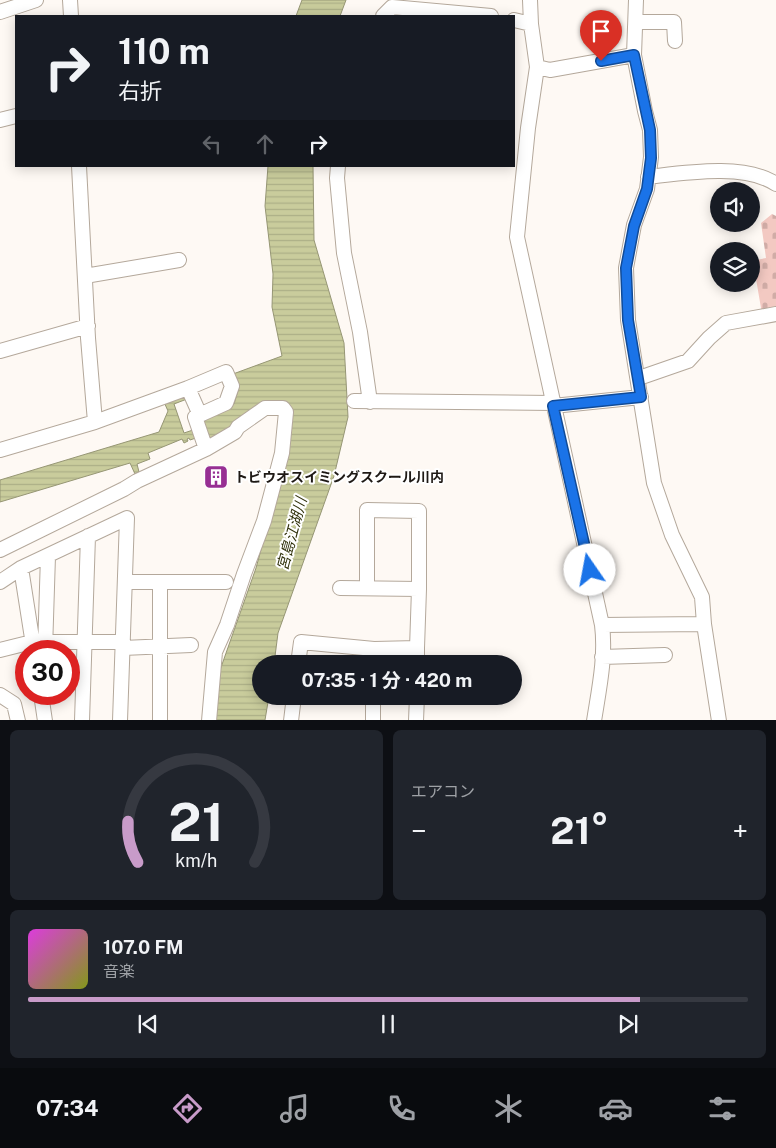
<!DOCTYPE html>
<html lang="ja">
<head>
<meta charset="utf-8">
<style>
  :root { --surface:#171b24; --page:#20242c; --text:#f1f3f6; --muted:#9ea1a6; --line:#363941; --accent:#c89bc9 }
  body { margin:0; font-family:"Public Sans","Noto Sans JP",sans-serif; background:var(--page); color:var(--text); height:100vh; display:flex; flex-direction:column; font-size:19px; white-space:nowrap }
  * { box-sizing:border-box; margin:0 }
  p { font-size:16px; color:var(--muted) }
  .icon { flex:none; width:28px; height:28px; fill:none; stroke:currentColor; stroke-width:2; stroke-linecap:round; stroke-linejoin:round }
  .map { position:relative; height:720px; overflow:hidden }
  .panel { display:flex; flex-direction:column; gap:10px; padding:10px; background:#0d0f14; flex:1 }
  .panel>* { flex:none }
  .banner { position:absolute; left:15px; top:15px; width:500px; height:152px; border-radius:0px; box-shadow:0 2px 12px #0003; background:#171b24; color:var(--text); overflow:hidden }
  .controls { position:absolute; left:710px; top:182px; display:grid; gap:10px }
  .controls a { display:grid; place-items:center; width:50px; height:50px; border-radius:50%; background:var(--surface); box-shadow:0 2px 12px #0003; font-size:25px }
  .speed { position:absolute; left:15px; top:640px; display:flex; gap:10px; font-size:25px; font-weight:700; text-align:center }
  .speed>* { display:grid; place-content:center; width:65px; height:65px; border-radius:50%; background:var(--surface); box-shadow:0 2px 12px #0003; line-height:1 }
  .speed .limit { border:8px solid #d22; background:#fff; color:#111 }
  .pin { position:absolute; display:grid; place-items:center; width:42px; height:42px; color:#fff; margin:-51px -21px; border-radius:50% 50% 50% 0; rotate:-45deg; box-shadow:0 0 5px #0007 }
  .pin .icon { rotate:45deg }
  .me { position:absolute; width:55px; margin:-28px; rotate:348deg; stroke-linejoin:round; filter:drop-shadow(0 0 4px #0008) }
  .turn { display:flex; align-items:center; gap:18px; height:105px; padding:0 20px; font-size:22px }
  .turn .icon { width:65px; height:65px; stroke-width:2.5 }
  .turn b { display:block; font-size:35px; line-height:42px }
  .lanes { display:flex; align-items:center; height:48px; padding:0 20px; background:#0003; justify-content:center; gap:25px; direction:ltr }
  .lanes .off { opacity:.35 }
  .big { font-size:38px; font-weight:700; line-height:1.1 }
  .panel .card { flex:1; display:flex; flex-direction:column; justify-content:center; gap:8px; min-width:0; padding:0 18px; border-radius:8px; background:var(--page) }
  .panel .dial { align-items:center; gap:0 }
  .dial svg { height:130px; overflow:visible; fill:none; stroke:var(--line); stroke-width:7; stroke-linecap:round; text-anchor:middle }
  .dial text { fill:var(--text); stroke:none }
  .song { display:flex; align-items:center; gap:15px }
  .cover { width:60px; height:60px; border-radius:8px; background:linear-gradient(135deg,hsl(300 70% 55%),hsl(70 70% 35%)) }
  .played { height:5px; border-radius:2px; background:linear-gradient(90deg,var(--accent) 85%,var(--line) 85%) }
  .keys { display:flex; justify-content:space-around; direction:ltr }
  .heat { display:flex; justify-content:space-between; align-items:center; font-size:28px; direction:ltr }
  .panel .tiles { flex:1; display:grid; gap:10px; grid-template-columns:1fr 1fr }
  .card:last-child { grid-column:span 2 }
  .trip { position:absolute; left:252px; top:655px; width:270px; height:50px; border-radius:25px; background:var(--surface); box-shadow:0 2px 12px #0003; font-weight:700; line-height:50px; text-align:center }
  .tab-bar { display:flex; height:80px; justify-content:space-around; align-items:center; background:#090b0e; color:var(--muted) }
  .tab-bar .icon { width:35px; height:35px }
  .tab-bar .selected { color:var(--accent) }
  .tab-bar b { font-size:22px; color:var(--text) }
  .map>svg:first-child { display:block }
  .cemetery { fill:url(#cemetery-stones) }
  .water { fill:url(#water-rules); stroke:#969674 }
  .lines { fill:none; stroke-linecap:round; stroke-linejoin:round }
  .minor-casing { stroke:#b4a89b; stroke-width:16 }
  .minor { stroke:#fff; stroke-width:14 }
  .route-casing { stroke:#114b97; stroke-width:12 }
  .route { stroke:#1a73e8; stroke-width:9 }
  .labels { text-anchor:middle; stroke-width:4; stroke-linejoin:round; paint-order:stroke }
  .poi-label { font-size:14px; font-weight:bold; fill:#1e1915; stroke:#fff; text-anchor:start }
  .water-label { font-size:15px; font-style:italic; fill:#31320c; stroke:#fff }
</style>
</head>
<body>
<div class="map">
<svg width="776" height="721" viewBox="0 0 776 721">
  <defs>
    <pattern id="cemetery-stones" width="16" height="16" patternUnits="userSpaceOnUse" patternTransform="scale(1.25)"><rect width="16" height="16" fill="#f3c9c2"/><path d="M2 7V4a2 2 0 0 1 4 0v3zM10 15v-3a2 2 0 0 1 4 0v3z" fill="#d0aca6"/></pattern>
    <pattern id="water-rules" width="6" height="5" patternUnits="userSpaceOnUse" patternTransform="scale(1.25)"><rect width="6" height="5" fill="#c9cc9c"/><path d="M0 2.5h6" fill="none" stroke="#acaf86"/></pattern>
  </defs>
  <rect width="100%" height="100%" fill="#fef9f4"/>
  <path class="cemetery" d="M 772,214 L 776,216 L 776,310 L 762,314 L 754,267 L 756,260 L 766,258 L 761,223 Z"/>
  <path class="water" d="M 302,0 L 346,0 L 340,16 L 296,16 Z
    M 268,166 L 313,166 L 314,240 L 344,343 L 348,417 L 334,476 L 278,633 L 274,664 L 261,664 L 261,696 L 269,696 L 265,720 L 215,720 L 219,673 L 256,568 L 287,455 L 290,413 L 260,404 L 220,434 L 207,442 L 201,420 L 231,404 L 234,404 L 239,387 L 236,385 L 233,374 L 282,356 L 272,307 L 273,274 L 265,206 Z
    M 185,393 L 187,399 L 174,404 L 184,433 L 193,430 L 196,438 L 190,440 L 189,438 L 187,439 L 188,441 L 184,443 L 182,439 L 148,453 L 150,459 L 137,464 L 139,472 L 135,474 L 130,463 L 0,502 L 0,480 L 159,432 L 168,411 L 164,402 Z"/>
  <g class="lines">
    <defs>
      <path id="minor" d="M 70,0 L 71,16
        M 530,0 L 531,24
        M 636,0 L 634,55 L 645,111 L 650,130 L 651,157 L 647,189 L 634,225 L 626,268 L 628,320 L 654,483 L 672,535 L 702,597 L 704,624 L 719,721
        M 0,12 L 36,0
        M 383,16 L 392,7 L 491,16
        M 514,20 L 531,24 L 537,67 L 550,70 L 634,55
        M 636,22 L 674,22 L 675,41
        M 537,67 L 528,128 L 517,237 L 602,625
        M 0,120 L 16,116
        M 338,166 L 337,178 L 344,253 L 360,332 L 370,402
        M 648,177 C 684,173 745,163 776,184
        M 85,276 L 179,260
        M 0,351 L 88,326
        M 639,378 L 688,361 L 709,338 L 726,323 L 776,314
        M 354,401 L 553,403
        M 553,406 L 641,397
        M 200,415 L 188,388 L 226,372 L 232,386 L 226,403 L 195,417 L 206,449
        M 95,422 L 188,388
        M 0,450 L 95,422 L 88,338 L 79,166
        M 0,550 L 124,489 L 137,481 L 206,449 L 235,432 L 238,427 L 265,408 L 283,408 L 286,412 L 282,453 L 264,521 L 244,574 L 227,625 L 215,652 L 209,721
        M 21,568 L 34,651
        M 0,582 L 21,568 L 127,518 L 120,721
        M 125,582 L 226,582
        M 340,588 L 419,589 L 417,648
        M 367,588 L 367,510 L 419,511 L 419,589
        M 123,648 L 191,645
        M 0,650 L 32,642 L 123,642
        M 45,650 L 48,556
        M 602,657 L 665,655
        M 298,664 L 301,642 L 374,649 L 417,648 L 417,664
        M 374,664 L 374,649
        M 41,694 L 45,721
        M 0,695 L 14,704 L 18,721
        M 82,721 L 88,536
        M 160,721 L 160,582
        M 291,721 L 294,696
        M 373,721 L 373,696
        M 416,721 L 417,696
        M 594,721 C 599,689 606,657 602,625 L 704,624"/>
    </defs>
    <use href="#minor" class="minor-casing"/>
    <use href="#minor" class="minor"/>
  </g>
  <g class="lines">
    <defs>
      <path id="route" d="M 590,570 L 553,406 L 641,397 L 628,320 L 626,268 L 634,226 L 647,189 L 651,158 L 650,130 L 634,55 L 601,61"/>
    </defs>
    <use href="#route" class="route-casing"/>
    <use href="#route" class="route"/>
  </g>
  <defs>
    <symbol id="building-square" viewBox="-11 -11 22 22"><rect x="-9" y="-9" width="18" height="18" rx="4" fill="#972f93" stroke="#fff"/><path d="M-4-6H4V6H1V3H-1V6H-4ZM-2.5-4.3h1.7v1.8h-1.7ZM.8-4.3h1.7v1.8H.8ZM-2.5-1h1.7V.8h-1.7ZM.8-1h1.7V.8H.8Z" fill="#fff"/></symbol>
  </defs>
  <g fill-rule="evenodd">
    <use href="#building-square" x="202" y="463" width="28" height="28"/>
  </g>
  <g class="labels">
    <g class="poi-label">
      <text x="234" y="482">トビウオスイミングスクール川内</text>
    </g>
    <g class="water-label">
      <text transform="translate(292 534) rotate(-75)" y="5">宮島江湖川</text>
    </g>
  </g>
</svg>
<div class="controls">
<a><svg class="icon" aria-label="sound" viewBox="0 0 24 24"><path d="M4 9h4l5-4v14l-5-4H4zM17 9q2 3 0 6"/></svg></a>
<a><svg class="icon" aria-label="layers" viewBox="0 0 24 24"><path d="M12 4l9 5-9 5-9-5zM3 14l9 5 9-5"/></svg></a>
</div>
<div class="speed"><div class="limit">30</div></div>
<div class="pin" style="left:601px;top:61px;background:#d93025"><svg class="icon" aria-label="arrive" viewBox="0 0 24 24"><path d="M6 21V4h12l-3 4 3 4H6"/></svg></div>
<svg class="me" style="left:590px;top:570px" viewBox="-20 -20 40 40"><circle r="19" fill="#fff"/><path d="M0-13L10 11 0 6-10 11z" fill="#1a73e8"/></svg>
<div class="trip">07:35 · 1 分 · 420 m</div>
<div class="banner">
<div class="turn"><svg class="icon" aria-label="right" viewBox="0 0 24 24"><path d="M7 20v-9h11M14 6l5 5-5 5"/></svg><div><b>110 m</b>右折</div></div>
<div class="lanes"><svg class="icon off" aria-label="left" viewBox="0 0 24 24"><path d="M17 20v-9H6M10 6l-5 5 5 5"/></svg><svg class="icon off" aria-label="ahead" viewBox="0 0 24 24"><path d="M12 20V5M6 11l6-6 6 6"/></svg><svg class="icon" aria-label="right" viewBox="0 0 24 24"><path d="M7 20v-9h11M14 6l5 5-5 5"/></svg></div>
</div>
</div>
<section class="panel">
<div class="tiles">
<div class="card dial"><svg viewBox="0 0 100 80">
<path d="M14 69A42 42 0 1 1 86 69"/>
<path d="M14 69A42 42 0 0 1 8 44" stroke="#c89bc9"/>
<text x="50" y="56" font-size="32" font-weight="700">21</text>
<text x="50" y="72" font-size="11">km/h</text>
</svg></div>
<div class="card"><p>エアコン</p>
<div class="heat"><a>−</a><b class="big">21°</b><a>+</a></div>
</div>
<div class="card">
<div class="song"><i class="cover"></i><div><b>107.0 FM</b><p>音楽</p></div></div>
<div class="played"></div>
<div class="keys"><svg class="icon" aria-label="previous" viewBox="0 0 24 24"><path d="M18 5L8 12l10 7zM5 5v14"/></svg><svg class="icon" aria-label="pause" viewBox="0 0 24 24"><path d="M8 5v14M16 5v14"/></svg><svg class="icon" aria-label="next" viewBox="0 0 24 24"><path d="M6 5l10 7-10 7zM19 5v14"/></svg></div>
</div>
</div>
</section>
<nav class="tab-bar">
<b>07:34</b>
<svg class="icon selected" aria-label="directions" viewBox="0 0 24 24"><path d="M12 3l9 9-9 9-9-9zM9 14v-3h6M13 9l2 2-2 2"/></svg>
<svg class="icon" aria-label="music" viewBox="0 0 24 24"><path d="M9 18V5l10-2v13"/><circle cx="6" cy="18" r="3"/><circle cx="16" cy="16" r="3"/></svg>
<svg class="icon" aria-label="phone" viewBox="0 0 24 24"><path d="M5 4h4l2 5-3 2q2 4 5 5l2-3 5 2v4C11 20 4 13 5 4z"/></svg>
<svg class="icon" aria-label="climate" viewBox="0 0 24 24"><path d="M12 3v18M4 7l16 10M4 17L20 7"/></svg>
<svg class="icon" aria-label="car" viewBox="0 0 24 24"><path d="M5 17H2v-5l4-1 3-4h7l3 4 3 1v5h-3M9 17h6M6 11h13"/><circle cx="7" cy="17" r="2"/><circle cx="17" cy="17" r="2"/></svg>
<svg class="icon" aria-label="filters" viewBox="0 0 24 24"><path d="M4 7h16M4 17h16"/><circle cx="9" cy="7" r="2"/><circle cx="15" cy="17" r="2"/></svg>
</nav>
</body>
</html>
